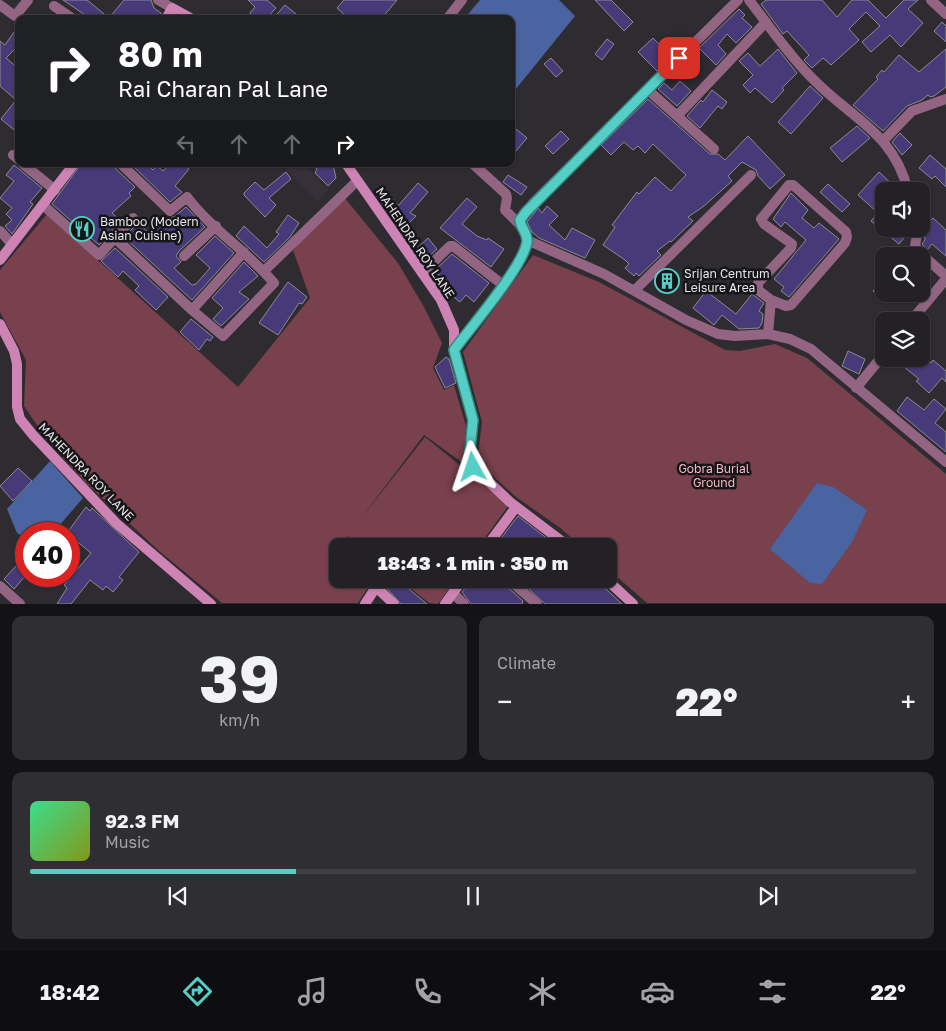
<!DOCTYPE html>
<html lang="en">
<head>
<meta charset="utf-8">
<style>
  :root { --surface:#232125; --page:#2f2e32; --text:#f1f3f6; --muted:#a3a3a7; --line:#403e42; --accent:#55cec6 }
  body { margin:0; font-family:"Golos Text",sans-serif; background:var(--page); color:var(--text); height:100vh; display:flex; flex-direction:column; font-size:19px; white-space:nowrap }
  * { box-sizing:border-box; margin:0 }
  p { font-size:16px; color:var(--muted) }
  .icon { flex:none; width:28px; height:28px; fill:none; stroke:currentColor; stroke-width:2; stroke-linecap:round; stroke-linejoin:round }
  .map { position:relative; height:604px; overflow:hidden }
  .drawer { display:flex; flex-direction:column; gap:12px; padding:12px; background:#131214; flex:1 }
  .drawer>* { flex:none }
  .hud { position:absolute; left:15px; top:15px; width:500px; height:152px; border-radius:10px; box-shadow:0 1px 4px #0004,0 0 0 1px var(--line); background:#202124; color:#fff; overflow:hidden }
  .tools { position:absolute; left:875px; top:182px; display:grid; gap:10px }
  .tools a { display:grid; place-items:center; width:55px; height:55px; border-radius:10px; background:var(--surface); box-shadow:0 1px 4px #0004,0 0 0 1px var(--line); font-size:25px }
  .speed { position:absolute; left:15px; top:522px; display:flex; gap:10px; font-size:25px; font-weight:700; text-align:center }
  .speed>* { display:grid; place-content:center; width:65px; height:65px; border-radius:50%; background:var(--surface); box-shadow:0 1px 4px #0004,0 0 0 1px var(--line); line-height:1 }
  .speed .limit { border:8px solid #d22; background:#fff; color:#111 }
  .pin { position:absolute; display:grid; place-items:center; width:42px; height:42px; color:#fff; margin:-21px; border-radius:10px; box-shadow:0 2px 8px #0006 }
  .me { position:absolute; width:55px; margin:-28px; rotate:355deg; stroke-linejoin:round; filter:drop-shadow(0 0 4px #0008) }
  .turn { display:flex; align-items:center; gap:18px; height:105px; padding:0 20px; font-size:22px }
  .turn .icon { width:65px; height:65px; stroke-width:2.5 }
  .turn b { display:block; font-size:35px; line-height:42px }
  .lanes { display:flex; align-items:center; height:48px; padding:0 20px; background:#0003; justify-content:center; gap:25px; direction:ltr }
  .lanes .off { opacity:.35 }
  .big { font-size:38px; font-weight:800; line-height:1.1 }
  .drawer .widget { flex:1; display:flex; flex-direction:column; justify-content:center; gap:8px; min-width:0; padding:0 18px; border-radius:10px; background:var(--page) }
  .drawer .dial { align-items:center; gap:0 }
  .dial b { font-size:65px; line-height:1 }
  .song { display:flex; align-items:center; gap:15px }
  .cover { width:60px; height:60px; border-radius:8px; background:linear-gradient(135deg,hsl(150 70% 55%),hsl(70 70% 35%)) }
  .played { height:5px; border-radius:2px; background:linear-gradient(90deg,var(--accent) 30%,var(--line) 30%) }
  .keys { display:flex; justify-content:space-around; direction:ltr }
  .heat { display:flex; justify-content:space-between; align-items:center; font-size:28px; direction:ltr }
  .drawer .tiles { flex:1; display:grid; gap:12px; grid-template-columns:1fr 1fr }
  .widget:last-child { grid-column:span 2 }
  .trip { position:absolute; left:329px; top:538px; width:288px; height:50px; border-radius:10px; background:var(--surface); box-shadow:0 1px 4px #0004,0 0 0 1px var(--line); font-weight:800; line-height:50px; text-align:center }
  .tab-bar { display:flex; height:80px; justify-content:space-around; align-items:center; background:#0e0d0f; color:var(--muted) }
  .tab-bar .icon { width:35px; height:35px }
  .tab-bar .selected { color:var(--accent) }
  .tab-bar b { font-size:22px; color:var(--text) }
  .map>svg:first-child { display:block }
  .built { fill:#372f3a }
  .green { fill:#79404d }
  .water { fill:#4964a0 }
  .building { fill:#473a78; stroke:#8b8a91 }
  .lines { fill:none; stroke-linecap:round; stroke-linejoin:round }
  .street { stroke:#936583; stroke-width:10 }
  .secondary { stroke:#cd83b3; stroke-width:10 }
  .route-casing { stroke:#378681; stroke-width:12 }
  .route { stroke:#55cec6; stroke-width:9 }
  .labels { text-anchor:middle; stroke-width:5; stroke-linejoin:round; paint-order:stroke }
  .poi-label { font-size:12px; fill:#e6e4e7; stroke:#161517; text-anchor:start }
  .street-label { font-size:12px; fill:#e6e4e7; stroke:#161517 }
  .park-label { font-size:12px; fill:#f9b7c4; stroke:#161517 }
</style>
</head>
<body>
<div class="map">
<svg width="946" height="604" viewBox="0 0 946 604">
  <rect width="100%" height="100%" fill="#2f2c31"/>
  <path class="built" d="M 287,164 L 303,164 L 328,190 L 317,202 L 284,166 Z"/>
  <path class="green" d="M 344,197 L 398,263 L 424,307 L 442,343 L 433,368 L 444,390 L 454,385 L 466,426 L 463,463 L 424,435 L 359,521 L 425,437 L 509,505 L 479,546 L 360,546 L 347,536 L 341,544 L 342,546 L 338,546 L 338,579 L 368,579 L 371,583 L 358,603 L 222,603 L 158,550 L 86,483 L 47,440 L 24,406 L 26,360 L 0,312 L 0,270 L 47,214 L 238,387 L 310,298 L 293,250 Z
    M 533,255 L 599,282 L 725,350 L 740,351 L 775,344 L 807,358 L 946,474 L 946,603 L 647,603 L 608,569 L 608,546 L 581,546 L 559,527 L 516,497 L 477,462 L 482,422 L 463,352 Z
    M 399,579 L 456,579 L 438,604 L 429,603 Z"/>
  <path class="water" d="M 480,0 L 559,0 L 575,16 L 511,95 L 511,19 L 464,19 Z
    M 50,461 L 83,498 L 52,534 L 26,534 L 26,538 L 17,533 L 7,509 Z
    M 817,483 L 833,487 L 867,510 L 852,542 L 822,584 L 810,583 L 770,549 Z"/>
  <path class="building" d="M 63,0 L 87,0 L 109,18 L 124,0 L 151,0 L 154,8 L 161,13 L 159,19 L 91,19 Z
    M 248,0 L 267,0 L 276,8 L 266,19 L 256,19 L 250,13 L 255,7 Z
    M 344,0 L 397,0 L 381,19 L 349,19 L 337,8 Z
    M 595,0 L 611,0 L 633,22 L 624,31 Z
    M 766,0 L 822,0 L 837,17 L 852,0 L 868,0 L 886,18 L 904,0 L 918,0 L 908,9 L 923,23 L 901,47 L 890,35 L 871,52 L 862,42 L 880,26 L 866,12 L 849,29 L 859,40 L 831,65 L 823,58 L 812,68 L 804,60 L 809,55 L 787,31 L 783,34 L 761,4 Z
    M 285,5 L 302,19 L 282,19 L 277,14 Z
    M 739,9 L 745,15 L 742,18 L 752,27 L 736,43 L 727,34 L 718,45 L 726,54 L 716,65 L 699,48 Z
    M 942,22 L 946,26 L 946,42 L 934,31 Z
    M 19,25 L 19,45 L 6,58 L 19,69 L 19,134 L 1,119 L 16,100 L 0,86 L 0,41 L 5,45 Z
    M 653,38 L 671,56 L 657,71 L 638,52 Z
    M 607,39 L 614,44 L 602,60 L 595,54 Z
    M 778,49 L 797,73 L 782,88 L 784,90 L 772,103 L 755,88 L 750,93 L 743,85 L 753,75 L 739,61 L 748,53 L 760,66 Z
    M 946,49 L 946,87 L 934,96 L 930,97 L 928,95 L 922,100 L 907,106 L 883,131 L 853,105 L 878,79 L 876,77 L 882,70 L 884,72 L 899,55 L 919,72 Z
    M 551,58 L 563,71 L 556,77 L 544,64 Z
    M 689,58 L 695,64 L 685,75 L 678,69 Z
    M 680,81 L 691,91 L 677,106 L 658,89 L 664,83 L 672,90 Z
    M 810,86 L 823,98 L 791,134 L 778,122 Z
    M 712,90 L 727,102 L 722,109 L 718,106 L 700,128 L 687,116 L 701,100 L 703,102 Z
    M 648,99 L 710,154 L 718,154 L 725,160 L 748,136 L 785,175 L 770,189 L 758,176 L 756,170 L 742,162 L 728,176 L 732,181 L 704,206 L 688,217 L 693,221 L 671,242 L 670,241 L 657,251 L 661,255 L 639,276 L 636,273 L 634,276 L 625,268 L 629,264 L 625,260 L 603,245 L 615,227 L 612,225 L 637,192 L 639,194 L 655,177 L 671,191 L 686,175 L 653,144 L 645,153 L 638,146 L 633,150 L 624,142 L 611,155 L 601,145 Z
    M 511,125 L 527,138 L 511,157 Z
    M 857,126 L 870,138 L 842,162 L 830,148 Z
    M 561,131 L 569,139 L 553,154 L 545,146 Z
    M 900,133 L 912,145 L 902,155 L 892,142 Z
    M 930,155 L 946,169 L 946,187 L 935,176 L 932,179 L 919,168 Z
    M 81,164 L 114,164 L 116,169 L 135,187 L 129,193 L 131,196 L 112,213 L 121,221 L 99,245 L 52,204 Z
    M 131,164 L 147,164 L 153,170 L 157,166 L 163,171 L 170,164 L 183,164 L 189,169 L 175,186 L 182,192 L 170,202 Z
    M 310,164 L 333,164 L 336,178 L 328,186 L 315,173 L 317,169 Z
    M 14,165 L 42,188 L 30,202 L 33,204 L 12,234 L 5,226 L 12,220 L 6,214 L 12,208 L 0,198 L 14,181 L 6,175 Z
    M 286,172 L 291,179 L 269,198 L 276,205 L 265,217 L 244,195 L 244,193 L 255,182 L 264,190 Z
    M 879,172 L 894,186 L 889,191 L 884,191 L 884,229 L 911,229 L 899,244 L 871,221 L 878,213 L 858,195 Z
    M 508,175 L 527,187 L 521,195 L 503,182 Z
    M 418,183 L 428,192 L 410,213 L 416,216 L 401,231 L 383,205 L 383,202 L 390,196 L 398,206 Z
    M 828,184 L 850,204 L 842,212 L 820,192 Z
    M 791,193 L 808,210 L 802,218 L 814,228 L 819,223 L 839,239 L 789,297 L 781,291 L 784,287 L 774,279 L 806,240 L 785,222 L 781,227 L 773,219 Z
    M 467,198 L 477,207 L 462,224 L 477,236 L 487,240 L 488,238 L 504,249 L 491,267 L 440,228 Z
    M 547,206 L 558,216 L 549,225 L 565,240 L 572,228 L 595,240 L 585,258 L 539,238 L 532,232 L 527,222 L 538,208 L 542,213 Z
    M 186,207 L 205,227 L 179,251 L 176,256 L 181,262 L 174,268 L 192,285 L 196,284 L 210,268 L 196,255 L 215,236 L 234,253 L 192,300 L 124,237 L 138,223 L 149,233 L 163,219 L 174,217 Z
    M 288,215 L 299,223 L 290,237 L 264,262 L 236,236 L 244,226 L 267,248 L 279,234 L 276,232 Z
    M 933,218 L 946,230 L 946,256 L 932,244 L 927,250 L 922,244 L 925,240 L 924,226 Z
    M 428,238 L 437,249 L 423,262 L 415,250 Z
    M 115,248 L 168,297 L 156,310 L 135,290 L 139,286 L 123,271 L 118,277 L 101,261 Z
    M 452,254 L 489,283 L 474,302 L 466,295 L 460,302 L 439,285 L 444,279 L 434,271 Z
    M 244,262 L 258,276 L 239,292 L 249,299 L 221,326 L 213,319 L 223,308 L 212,298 Z
    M 666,269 L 679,280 L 672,293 L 656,282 Z
    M 884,278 L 884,294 L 895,294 L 888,303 L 873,291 Z
    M 288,282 L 307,297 L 302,304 L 299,303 L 278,335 L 259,323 Z
    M 706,291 L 736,314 L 752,294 L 764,303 L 759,311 L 763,314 L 762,323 L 759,328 L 739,329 L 722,315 L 714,325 L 693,308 Z
    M 191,319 L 213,337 L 210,341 L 207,339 L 199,350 L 180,332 Z
    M 848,351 L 865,359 L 859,374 L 842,366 Z
    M 921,355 L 931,363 L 933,360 L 946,371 L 946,382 L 942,378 L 929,393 L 916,381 L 919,379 L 894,359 L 921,359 Z
    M 446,357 L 449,359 L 456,383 L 445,388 L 435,367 Z
    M 907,397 L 924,410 L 934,399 L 946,409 L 935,423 L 946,432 L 946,452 L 897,411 Z
    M 18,468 L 32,481 L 13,501 L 0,486 Z
    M 86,507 L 90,511 L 92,508 L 139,552 L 119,577 L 123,580 L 113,592 L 106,586 L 103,590 L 90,580 L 71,604 L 57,604 L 67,588 L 64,585 L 91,553 L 67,533 Z
    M 518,516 L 553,543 L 556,546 L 495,546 Z
    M 26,562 L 26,575 L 14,589 L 4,579 L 17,565 L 21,569 Z
    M 373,579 L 397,579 L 427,604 L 401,604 L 381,582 Z
    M 473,579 L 501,579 L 504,584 L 523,601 L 522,604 L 471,604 L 462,592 Z
    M 518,579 L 595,579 L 622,604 L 545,604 Z"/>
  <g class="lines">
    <path class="street" d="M 158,0 L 172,8
      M 749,0 C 770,27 790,57 814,80 C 852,119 894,133 908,191
      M 931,0 L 946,14
      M 0,5 L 15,16 L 28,0
      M 54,6 L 73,19
      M 447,19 L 462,0
      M 648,90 L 714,149
      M 678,115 L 766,22
      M 883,141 L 912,111 L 946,99
      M 13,155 L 19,160
      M 23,164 L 55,190
      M 121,164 L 170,211 L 187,197 C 211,229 248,252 274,283 L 223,336 L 192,310 L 244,252
      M 473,164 L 506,194 L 507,198 L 505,210 L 521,226
      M 43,205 L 99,255 L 133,218
      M 918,229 L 915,246 L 920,253 L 946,276
      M 0,231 L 12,244
      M 115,238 L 192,310
      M 527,240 L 604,274 L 686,320 L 718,334 L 735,336 L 768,334 L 790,339 L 811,349 L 946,462
      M 184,256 L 216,226
      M 264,271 L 357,181
      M 422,273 L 450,246 L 453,246 L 503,285
      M 635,290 L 751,175
      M 911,321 L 946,279
      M 768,334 L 771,300 L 786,306 L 791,305 L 845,243 L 847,237 L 846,232 L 793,185 L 789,185 L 761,219 L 764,224 L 792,244 L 791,248 L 758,283 L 758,290 L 771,300
      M 454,350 C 471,327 523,268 527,242 C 528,233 521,228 520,220 L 533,203 L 738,0
      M 856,388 L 884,354
      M 508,579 L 537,604
      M 0,586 L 20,604
      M 453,593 L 464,604"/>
    <path class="secondary" d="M 172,8 L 192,19
      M 166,19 L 172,8
      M 346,164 L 441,300 L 454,330 L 454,350 L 473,420 L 469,459 L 473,467 L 510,502 L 568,546
      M 0,260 L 74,164
      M 0,324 L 14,351 L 17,364 L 17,407 L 20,419 L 33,435 L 116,523 L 211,604
      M 487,546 L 516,507
      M 606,579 L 633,604
      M 365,604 L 376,587 L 394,604
      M 445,604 L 463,579"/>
  </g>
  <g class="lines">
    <defs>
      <path id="route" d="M 473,467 L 469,459 L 473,420 L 454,350 C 471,327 523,267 527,242 C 528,233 521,229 520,220 L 526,212 L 679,58"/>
    </defs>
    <use href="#route" class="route-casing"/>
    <use href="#route" class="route"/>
  </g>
  <defs>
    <symbol id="restaurant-ring" viewBox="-11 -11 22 22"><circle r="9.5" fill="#161517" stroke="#55cec6" stroke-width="1.5"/><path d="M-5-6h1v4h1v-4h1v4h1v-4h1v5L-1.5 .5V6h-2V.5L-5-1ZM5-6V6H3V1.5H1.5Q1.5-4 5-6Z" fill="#55cec6"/></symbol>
    <symbol id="building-ring" viewBox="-11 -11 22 22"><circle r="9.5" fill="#161517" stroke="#55cec6" stroke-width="1.5"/><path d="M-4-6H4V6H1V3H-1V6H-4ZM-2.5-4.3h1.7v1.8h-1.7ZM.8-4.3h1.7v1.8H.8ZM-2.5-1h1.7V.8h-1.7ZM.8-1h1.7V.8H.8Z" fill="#55cec6"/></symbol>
  </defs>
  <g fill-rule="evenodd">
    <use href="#restaurant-ring" x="68" y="215" width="28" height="28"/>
    <use href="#building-ring" x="653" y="267" width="28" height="28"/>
  </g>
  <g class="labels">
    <g class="poi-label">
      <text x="100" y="226">Bamboo (Modern<tspan x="100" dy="14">Asian Cuisine)</tspan></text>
      <text x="684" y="278">Srijan Centrum<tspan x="684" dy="14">Leisure Area</tspan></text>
    </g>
    <g class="street-label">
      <text transform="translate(415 243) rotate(56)" y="4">MAHENDRA ROY LANE</text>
      <text transform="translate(86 472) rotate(46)" y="4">MAHENDRA ROY LANE</text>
    </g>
    <g class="park-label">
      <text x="714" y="473">Gobra Burial<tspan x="714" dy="14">Ground</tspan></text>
    </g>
  </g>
</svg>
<div class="tools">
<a><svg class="icon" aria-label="sound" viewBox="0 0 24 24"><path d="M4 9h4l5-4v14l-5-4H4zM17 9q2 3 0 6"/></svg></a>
<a><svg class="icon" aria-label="search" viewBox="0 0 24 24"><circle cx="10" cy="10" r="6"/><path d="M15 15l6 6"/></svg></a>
<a><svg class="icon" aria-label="layers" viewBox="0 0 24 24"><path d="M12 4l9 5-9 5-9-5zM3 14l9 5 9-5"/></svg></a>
</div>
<div class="speed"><div class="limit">40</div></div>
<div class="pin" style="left:679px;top:58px;background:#d93025"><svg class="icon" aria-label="arrive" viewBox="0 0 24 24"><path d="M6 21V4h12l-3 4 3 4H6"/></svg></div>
<svg class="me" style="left:473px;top:467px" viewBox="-20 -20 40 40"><path d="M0-17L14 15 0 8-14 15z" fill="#55cec6" stroke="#fff" stroke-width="4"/></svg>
<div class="trip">18:43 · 1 min · 350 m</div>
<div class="hud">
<div class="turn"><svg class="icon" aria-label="right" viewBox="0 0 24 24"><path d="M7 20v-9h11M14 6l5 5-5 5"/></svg><div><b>80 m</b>Rai Charan Pal Lane</div></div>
<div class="lanes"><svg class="icon off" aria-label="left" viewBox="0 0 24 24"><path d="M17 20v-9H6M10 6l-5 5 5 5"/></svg><svg class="icon off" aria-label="ahead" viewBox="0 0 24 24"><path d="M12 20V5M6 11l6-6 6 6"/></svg><svg class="icon off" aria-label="ahead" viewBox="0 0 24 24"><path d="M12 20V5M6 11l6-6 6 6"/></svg><svg class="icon" aria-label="right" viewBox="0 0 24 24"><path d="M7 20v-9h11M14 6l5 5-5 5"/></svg></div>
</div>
</div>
<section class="drawer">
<div class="tiles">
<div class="widget dial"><b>39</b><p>km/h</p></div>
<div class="widget"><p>Climate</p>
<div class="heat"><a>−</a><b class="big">22°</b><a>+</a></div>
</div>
<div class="widget">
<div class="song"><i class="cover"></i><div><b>92.3 FM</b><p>Music</p></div></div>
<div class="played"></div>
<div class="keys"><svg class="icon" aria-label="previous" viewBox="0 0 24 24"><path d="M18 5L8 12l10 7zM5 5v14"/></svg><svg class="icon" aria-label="pause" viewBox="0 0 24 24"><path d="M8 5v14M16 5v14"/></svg><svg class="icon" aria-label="next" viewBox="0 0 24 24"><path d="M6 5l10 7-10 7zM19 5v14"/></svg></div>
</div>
</div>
</section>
<nav class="tab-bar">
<b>18:42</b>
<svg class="icon selected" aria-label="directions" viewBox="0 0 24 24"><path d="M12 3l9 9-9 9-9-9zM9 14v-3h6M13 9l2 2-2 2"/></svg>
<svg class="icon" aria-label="music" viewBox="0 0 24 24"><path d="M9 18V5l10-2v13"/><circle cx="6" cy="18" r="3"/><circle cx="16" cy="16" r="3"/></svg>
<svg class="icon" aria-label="phone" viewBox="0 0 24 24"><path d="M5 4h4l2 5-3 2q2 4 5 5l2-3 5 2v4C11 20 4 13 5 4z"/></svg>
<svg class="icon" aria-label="climate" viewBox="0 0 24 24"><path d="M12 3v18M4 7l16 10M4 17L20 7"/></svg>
<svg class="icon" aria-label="car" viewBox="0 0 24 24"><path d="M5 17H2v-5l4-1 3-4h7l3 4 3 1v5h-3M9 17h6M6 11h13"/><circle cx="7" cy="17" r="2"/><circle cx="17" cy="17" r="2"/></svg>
<svg class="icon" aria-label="filters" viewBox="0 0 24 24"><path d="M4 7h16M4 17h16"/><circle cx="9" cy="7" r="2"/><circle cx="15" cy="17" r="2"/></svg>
<b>22°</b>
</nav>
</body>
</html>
